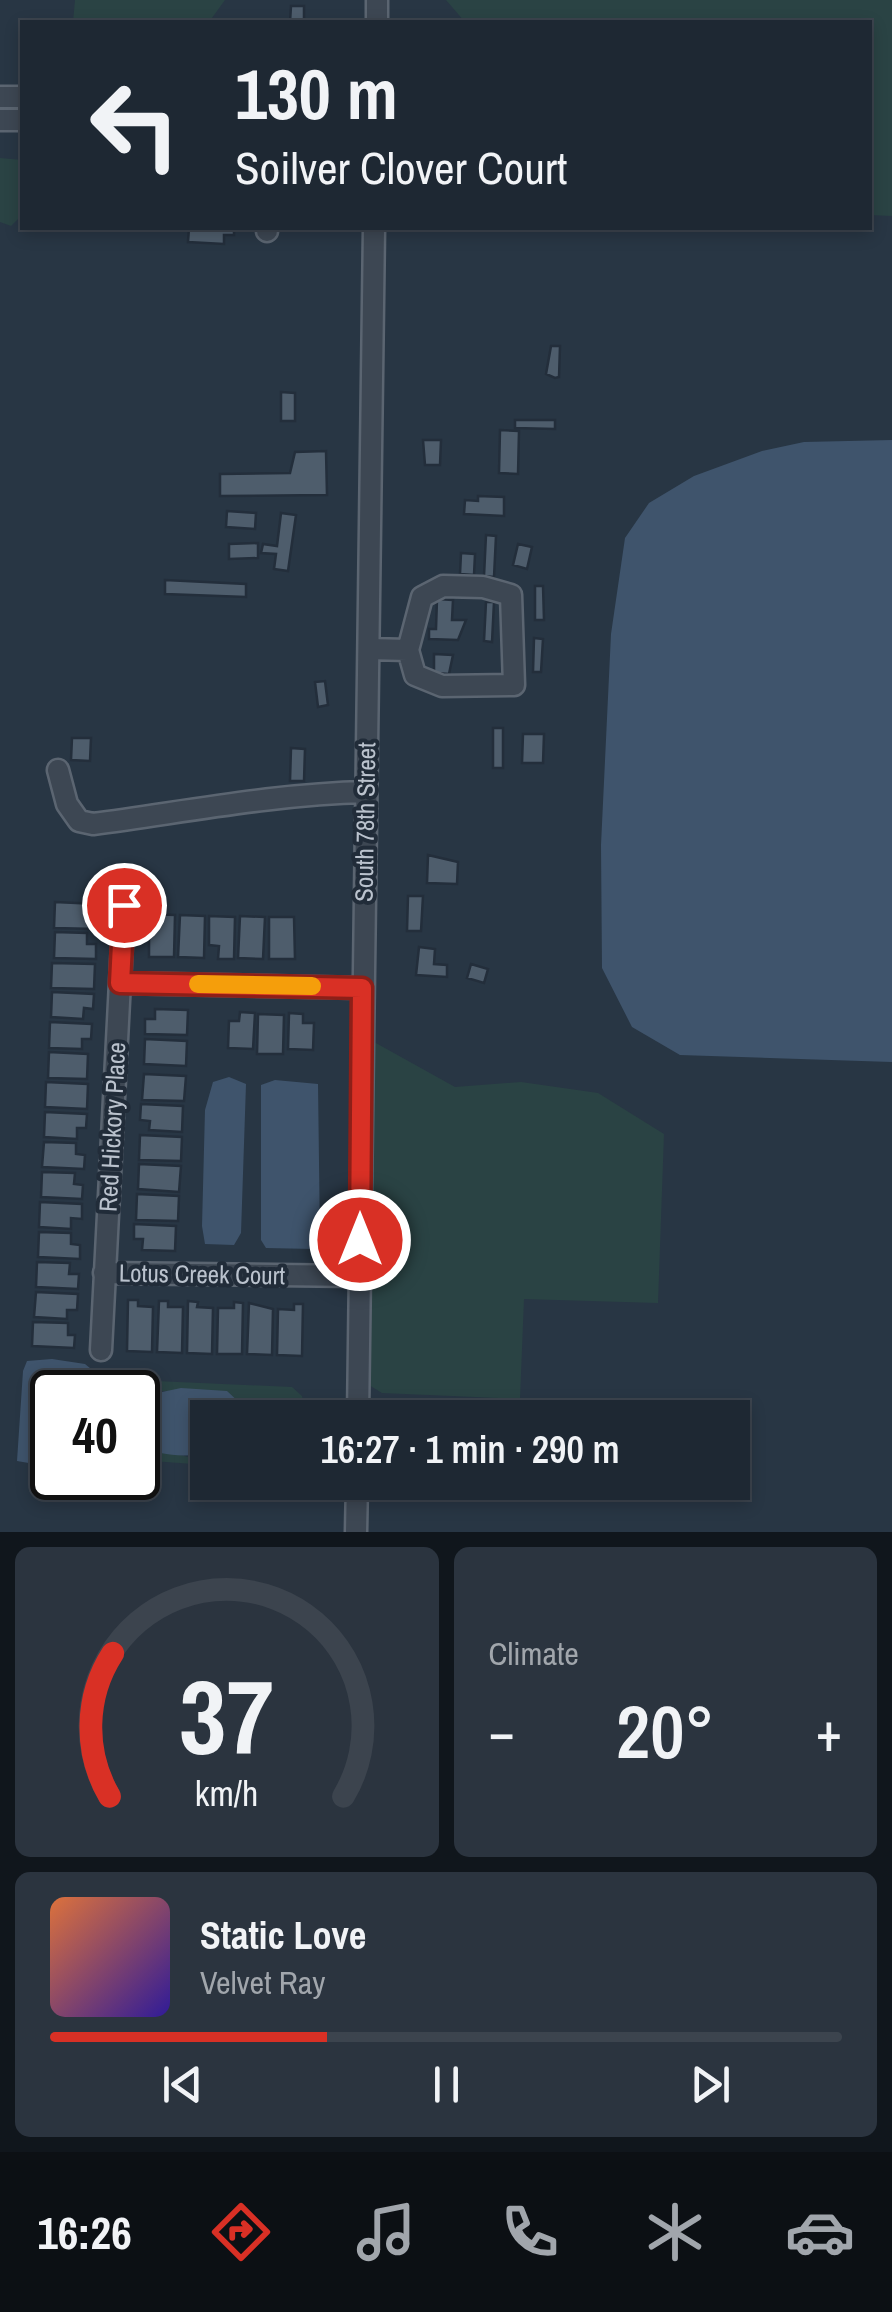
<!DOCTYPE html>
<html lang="en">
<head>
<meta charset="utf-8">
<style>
  :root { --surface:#1e2833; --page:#2b343f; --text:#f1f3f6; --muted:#a1a6ac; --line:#3c444e; --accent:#d93025 }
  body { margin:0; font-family:"Archivo Narrow",sans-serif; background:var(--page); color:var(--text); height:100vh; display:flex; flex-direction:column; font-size:38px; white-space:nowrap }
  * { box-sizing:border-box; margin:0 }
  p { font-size:32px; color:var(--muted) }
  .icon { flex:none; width:55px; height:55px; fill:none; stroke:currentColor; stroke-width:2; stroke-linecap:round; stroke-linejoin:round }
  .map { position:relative; height:1532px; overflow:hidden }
  .details { display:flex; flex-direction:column; gap:15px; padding:15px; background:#10161c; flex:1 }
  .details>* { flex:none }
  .top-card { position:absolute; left:20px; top:20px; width:852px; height:210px; border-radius:0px; box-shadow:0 5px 15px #0003,0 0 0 2px var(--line); background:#1e2833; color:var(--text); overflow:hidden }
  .speed { position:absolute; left:30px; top:1370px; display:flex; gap:20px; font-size:50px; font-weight:700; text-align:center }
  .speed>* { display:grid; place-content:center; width:130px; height:130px; border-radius:50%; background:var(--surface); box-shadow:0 5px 15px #0003,0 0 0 2px var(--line); line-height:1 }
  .speed .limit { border:5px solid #111; border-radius:15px; background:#fff; color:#111 }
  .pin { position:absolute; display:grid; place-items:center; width:85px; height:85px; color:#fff; margin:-42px; border:5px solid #fff; border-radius:50%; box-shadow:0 2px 10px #0007 }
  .me { position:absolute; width:110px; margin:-55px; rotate:0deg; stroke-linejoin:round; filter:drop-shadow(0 0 8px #0008) }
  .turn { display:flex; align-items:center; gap:35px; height:210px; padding:0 50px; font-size:45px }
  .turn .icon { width:130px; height:130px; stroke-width:2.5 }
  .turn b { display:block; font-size:70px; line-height:85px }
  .big { font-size:75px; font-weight:600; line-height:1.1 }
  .details .tile { flex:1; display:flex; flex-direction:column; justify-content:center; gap:15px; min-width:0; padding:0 35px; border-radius:15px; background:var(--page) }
  .details .dial { align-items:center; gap:0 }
  .dial svg { height:260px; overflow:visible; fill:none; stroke:var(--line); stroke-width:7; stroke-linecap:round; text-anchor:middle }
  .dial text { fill:var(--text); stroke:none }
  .song { display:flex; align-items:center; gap:30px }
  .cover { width:120px; height:120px; border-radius:15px; background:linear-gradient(135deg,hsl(20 70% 55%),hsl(250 70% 35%)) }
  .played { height:10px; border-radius:5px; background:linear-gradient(90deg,var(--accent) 35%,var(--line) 35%) }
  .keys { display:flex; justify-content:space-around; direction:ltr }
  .heat { display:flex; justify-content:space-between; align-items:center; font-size:55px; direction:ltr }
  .details .tiles { flex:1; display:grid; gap:15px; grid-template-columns:1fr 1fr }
  .tile:last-child { grid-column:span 2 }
  .trip { position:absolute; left:190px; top:1400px; width:560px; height:100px; border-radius:0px; background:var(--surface); box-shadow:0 5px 15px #0003,0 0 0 2px var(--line); font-weight:600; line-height:100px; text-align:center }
  .tabs { display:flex; height:160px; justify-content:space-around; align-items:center; background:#0c1014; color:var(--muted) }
  .tabs .icon { width:70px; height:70px }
  .tabs .active { color:var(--accent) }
  .tabs b { font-size:45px; color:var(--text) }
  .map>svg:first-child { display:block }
  .green { fill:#2a4344 }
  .water { fill:#3f546c }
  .building { fill:#4e5d6c; stroke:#232e3b; stroke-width:2.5 }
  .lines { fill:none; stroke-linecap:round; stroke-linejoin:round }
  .minor-casing { stroke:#5b6571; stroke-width:25 }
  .minor { stroke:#3d4753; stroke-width:20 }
  .route-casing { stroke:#8d1f18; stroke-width:25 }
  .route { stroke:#d93025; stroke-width:18 }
  .slow { stroke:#f59e0b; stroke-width:18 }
  .labels { text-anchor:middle; stroke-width:8; stroke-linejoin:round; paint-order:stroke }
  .street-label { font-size:25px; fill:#bac2cd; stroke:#212c39 }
</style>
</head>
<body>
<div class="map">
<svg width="892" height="1532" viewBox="0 0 892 1532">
  <rect width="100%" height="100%" fill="#283644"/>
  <path class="green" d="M 75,0 L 225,0 L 209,22 L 73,22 Z
    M 446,0 L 892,0 L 892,216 L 870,215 L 870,22 L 465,22 Z
    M 0,158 L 22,160 L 22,215 L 11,226 L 0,222 Z
    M 374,1042 L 455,1087 L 521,1082 L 598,1093 L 664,1134 L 658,1303 L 524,1299 L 520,1399 L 382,1393 L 369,1385 Z
    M 134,1380 L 292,1387 L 302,1396 L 304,1407 L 288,1417 L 208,1418 L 207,1427 L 206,1418 L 217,1410 L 238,1412 L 227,1391 L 152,1391 L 143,1396 L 143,1445 L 188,1457 L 207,1453 L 207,1465 L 138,1460 Z"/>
  <path class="water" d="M 892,440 L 892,1062 L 680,1055 L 632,1027 L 602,968 L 601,845 L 611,634 L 625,538 L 649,503 L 694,476 L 762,451 L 804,442 Z
    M 229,1077 L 246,1084 L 241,1233 L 234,1245 L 205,1244 L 202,1226 L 205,1110 L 213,1082 Z
    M 275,1080 L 318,1084 L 320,1240 L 314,1249 L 266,1248 L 261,1240 L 261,1085 Z
    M 52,1359 L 85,1364 L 102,1378 L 102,1392 L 52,1392 L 52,1467 L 17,1461 L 23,1371 L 27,1361 Z
    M 181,1388 L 227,1391 L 241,1404 L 238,1413 L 218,1410 L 206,1418 L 207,1453 C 190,1457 157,1457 143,1445 L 143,1396 Z"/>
  <path class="building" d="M 291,6 L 304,6 L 304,22 L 290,22 Z
    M 189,228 L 234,228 L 234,235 L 224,235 L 224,244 L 188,242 Z
    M 551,346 L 560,346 L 559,377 L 555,378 L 546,374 Z
    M 281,392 L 295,393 L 295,421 L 281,421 Z
    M 515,420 L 555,420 L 555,429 L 515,428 Z
    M 500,430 L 519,431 L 518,474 L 499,473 Z
    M 423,440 L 441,440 L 440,465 L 425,465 Z
    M 326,451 L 327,495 L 220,496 L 220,474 L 290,473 L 295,452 Z
    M 478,496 L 504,497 L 504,516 L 464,514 L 465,500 L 478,501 Z
    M 227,511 L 256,513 L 255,529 L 226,527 Z
    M 281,513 L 296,515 L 288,571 L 274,569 L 276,554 L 261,553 L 263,544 L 277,546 Z
    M 486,535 L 496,536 L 494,577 L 484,576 Z
    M 258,543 L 258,558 L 229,559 L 229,544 Z
    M 518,544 L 532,547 L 527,569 L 513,565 Z
    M 461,553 L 475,554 L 474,575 L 460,574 Z
    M 165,580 L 246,584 L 246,597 L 165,594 Z
    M 535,586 L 543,586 L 544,620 L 535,620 Z
    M 437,599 L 453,600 L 452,620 L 466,620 L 458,640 L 429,639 L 429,629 L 436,629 Z
    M 486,602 L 494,602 L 492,642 L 484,641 Z
    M 534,638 L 543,639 L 541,672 L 533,672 Z
    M 434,654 L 453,655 L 449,674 L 434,673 Z
    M 325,681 L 328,705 L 318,707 L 315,682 Z
    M 493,728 L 503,728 L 503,768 L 493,768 Z
    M 523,734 L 544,734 L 543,763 L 522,763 Z
    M 72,738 L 91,738 L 90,761 L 71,760 Z
    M 291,748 L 305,749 L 304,781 L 290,781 Z
    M 428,855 L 458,862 L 457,884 L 427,883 Z
    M 408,896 L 423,896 L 421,931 L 407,931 Z
    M 55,902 L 97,904 L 96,929 L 54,928 Z
    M 149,914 L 175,915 L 174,957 L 149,957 Z
    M 180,915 L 205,916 L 204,958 L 178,957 Z
    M 209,916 L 235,917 L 234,959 L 218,959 L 219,946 L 209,945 Z
    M 240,916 L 265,917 L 263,959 L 238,958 Z
    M 269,917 L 294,917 L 295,959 L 269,959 Z
    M 55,932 L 87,933 L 87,944 L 96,944 L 96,959 L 54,958 Z
    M 419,947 L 435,949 L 434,964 L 447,965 L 447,977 L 416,975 Z
    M 52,963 L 95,964 L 94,989 L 51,988 Z
    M 471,964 L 488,969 L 484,983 L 467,978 Z
    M 52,992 L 94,994 L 93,1009 L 84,1008 L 83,1019 L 51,1017 Z
    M 155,1009 L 188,1010 L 187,1035 L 145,1034 L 145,1019 L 155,1019 Z
    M 240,1012 L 255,1013 L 253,1049 L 228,1048 L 229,1021 L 239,1021 Z
    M 289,1013 L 303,1014 L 303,1023 L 314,1023 L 313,1050 L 288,1049 Z
    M 258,1014 L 284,1015 L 283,1054 L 257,1054 Z
    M 50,1022 L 92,1024 L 91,1039 L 82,1039 L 82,1049 L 49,1048 Z
    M 145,1039 L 187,1041 L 186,1066 L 144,1064 Z
    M 49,1052 L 88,1054 L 87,1079 L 48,1078 Z
    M 144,1074 L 186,1076 L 184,1101 L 142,1100 Z
    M 46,1082 L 88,1084 L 87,1109 L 45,1107 Z
    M 141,1104 L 183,1106 L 182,1132 L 149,1130 L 150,1121 L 140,1120 Z
    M 45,1112 L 87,1114 L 86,1128 L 77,1128 L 77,1139 L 44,1137 Z
    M 140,1135 L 182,1137 L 181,1161 L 139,1160 Z
    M 44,1142 L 76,1143 L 76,1154 L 85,1155 L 84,1169 L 42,1167 Z
    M 139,1164 L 181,1166 L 179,1192 L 138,1189 Z
    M 42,1172 L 75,1173 L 74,1184 L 83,1185 L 82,1199 L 41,1197 Z
    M 137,1194 L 179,1196 L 178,1221 L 136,1220 Z
    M 40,1202 L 82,1204 L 82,1219 L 71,1218 L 71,1229 L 39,1227 Z
    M 134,1224 L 176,1226 L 175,1251 L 142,1250 L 143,1239 L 134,1239 Z
    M 39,1232 L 71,1233 L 71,1244 L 80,1245 L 80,1259 L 38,1257 Z
    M 37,1262 L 70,1263 L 69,1274 L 79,1274 L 78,1289 L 36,1287 Z
    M 36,1292 L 78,1294 L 77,1310 L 67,1310 L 67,1319 L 34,1317 Z
    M 128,1300 L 138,1300 L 138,1306 L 153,1307 L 152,1352 L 127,1351 Z
    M 159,1301 L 168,1301 L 168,1307 L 183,1307 L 182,1353 L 157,1352 Z
    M 188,1301 L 198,1302 L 197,1307 L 213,1308 L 212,1354 L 187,1353 Z
    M 234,1302 L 243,1303 L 242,1354 L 217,1354 L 218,1308 L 234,1308 Z
    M 249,1303 L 273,1309 L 272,1355 L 247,1354 Z
    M 294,1304 L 303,1304 L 302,1356 L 277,1355 L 278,1309 L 294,1310 Z
    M 33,1322 L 68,1323 L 68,1335 L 75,1335 L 74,1348 L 32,1346 Z"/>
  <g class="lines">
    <defs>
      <path id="minor" d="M 377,22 L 377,0
        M 0,97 L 22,97
        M 0,120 L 22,120
        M 267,231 L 267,228
        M 443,586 L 483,587 L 511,595 L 514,685 L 442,686 L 415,675 L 408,650 L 422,597 Z
        M 369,649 L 408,650
        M 58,770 L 67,804 L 79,821 L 93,824 C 184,812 275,794 366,792
        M 120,983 L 362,988
        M 104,1273 L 360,1276
        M 101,1350 L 124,905
        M 358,1418 L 374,228
        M 356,1532 L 357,1482"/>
    </defs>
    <use href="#minor" class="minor-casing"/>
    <use href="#minor" class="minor"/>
  </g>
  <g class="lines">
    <defs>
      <path id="route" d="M 124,905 L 120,983 L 362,988 L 360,1240"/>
    </defs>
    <use href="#route" class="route-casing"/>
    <use href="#route" class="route"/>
    <path class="slow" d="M 198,984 L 312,986"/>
  </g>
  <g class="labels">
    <g class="street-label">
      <text transform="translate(365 822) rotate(-89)" y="9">South 78th Street</text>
      <text transform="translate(112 1127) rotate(-87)" y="9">Red Hickory Place</text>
      <text transform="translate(202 1274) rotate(1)" y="9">Lotus Creek Court</text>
    </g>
  </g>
</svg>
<div class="speed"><div class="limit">40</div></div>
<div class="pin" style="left:124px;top:905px;background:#d93025"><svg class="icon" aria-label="arrive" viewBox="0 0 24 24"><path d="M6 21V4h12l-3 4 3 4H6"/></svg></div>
<svg class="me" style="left:360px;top:1240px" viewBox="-20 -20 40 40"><circle r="17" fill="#d93025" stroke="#fff" stroke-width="3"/><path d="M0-11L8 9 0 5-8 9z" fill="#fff"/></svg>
<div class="trip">16:27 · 1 min · 290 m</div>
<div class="top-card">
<div class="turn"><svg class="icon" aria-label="left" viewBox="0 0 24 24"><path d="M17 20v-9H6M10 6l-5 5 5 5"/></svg><div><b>130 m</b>Soilver Clover Court</div></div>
</div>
</div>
<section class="details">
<div class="tiles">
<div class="tile dial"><svg viewBox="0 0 100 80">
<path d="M14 69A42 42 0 1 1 86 69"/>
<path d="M14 69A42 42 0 0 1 15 25" stroke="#d93025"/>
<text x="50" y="56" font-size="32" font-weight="700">37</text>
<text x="50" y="72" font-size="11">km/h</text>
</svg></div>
<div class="tile"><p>Climate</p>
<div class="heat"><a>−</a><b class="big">20°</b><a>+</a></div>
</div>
<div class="tile">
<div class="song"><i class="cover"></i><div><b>Static Love</b><p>Velvet Ray</p></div></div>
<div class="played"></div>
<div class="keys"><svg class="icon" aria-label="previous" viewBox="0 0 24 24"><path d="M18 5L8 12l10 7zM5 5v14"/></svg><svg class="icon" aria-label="pause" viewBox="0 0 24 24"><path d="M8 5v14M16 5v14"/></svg><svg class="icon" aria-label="next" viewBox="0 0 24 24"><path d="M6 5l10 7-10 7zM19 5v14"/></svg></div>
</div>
</div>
</section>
<nav class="tabs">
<b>16:26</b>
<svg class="icon active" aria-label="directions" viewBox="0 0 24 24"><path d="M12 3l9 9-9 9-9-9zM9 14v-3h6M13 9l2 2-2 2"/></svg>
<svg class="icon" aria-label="music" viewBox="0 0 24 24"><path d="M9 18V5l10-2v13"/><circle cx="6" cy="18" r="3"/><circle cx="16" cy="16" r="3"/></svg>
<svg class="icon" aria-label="phone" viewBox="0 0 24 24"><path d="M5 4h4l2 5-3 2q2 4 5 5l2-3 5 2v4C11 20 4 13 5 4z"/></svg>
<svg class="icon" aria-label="climate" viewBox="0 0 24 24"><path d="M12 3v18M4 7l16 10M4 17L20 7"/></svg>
<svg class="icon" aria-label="car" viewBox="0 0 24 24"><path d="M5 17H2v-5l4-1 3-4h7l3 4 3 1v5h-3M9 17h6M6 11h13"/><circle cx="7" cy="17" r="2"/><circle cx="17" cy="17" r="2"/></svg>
</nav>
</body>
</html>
